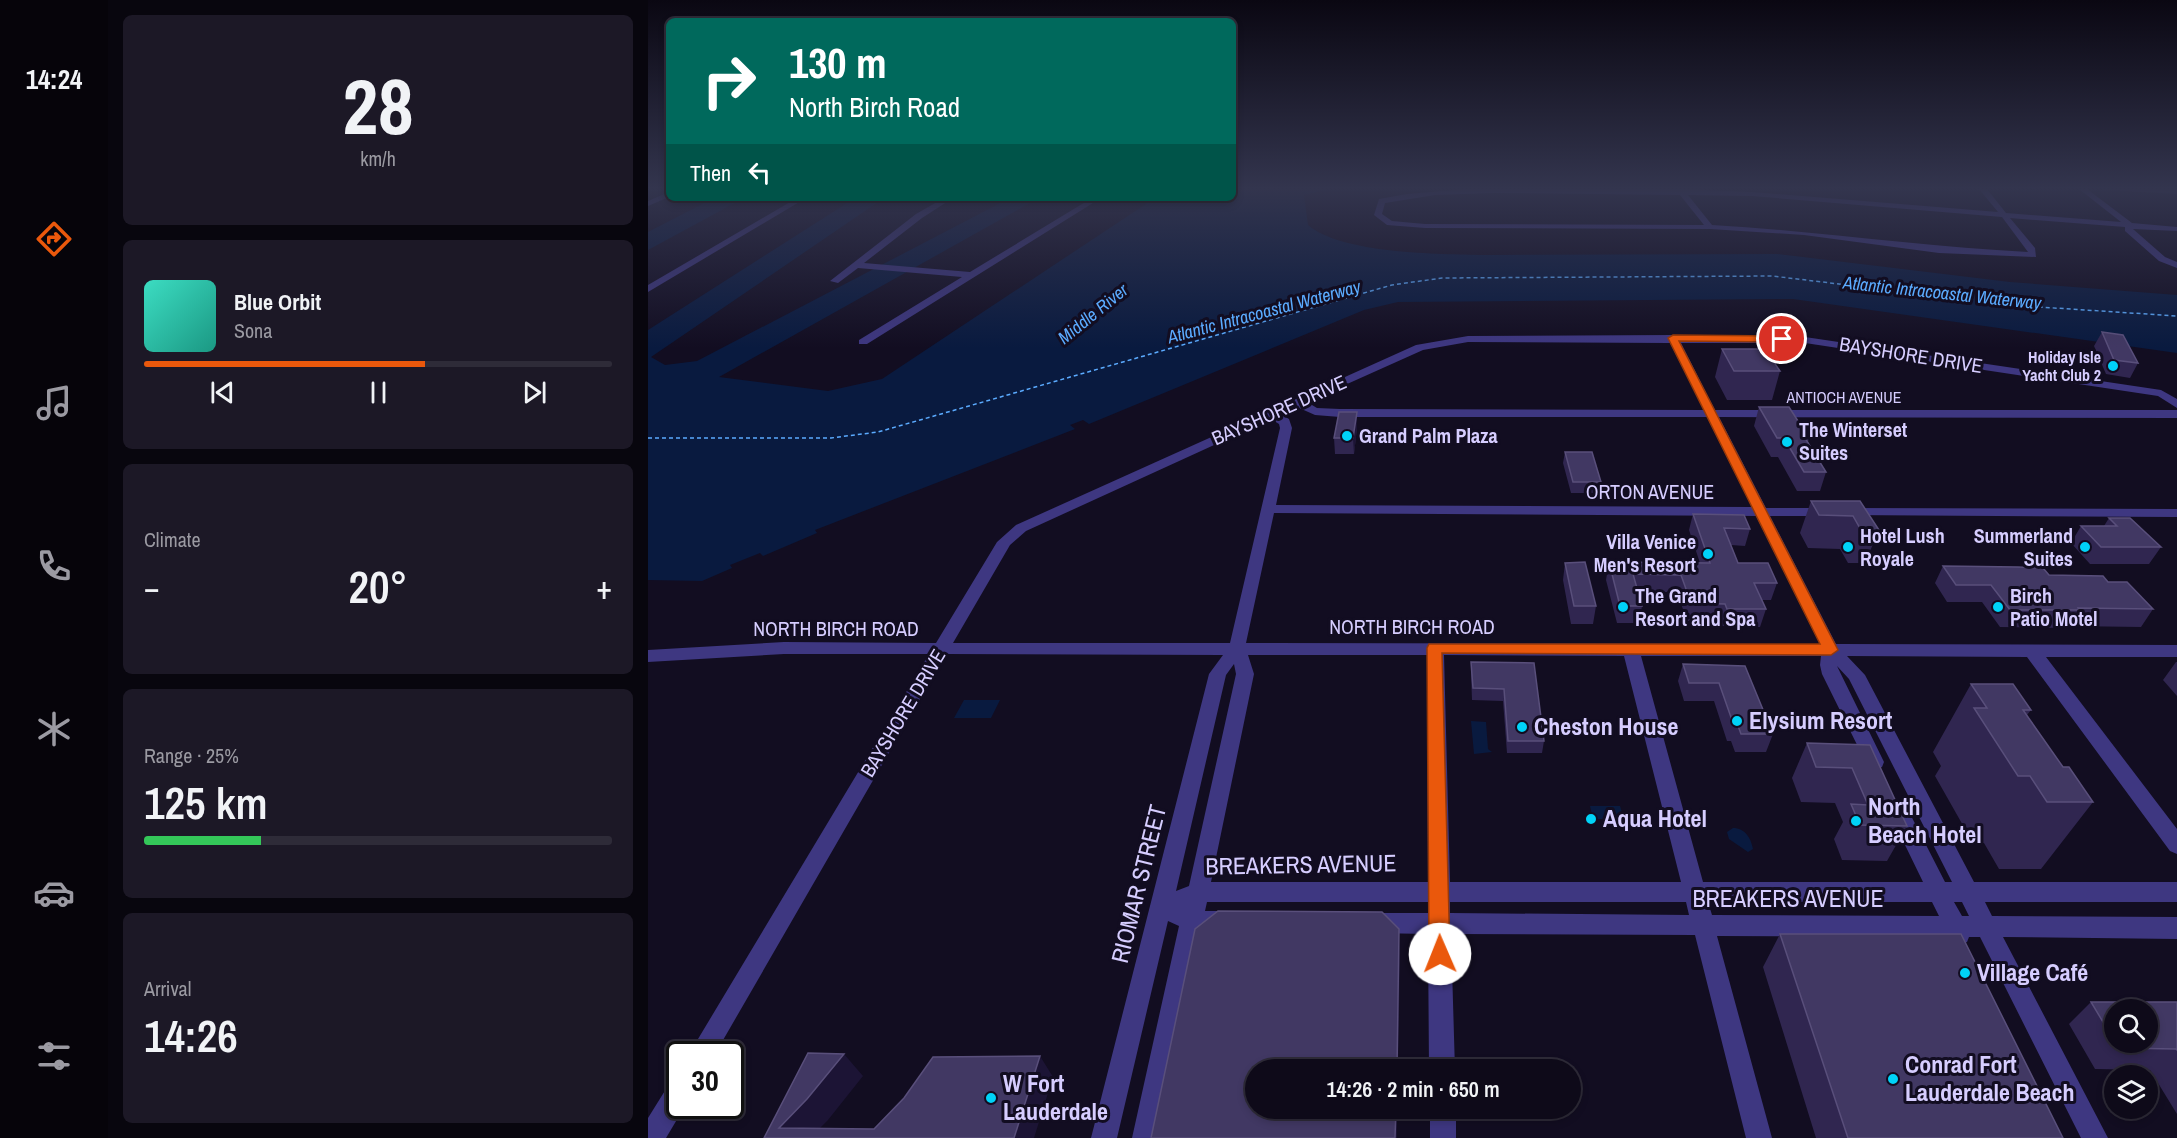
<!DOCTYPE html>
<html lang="en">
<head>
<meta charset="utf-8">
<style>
  :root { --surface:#0e0a19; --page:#1c1826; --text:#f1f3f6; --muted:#9b9aa2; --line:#2e2b38; --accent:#ea580c }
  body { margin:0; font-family:"Archivo Narrow",sans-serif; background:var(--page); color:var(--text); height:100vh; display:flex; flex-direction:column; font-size:22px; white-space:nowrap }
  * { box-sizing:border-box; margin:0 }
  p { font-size:20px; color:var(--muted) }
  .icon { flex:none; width:33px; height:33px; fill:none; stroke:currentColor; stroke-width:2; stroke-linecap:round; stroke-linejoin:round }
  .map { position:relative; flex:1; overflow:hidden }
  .details { display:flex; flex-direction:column; gap:15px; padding:15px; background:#08060e; width:540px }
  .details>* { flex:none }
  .banner { position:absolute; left:18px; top:18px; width:570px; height:183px; border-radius:9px; box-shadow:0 3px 9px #0003,0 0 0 2px var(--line); background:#00695c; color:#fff; overflow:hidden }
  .buttons { position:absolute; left:1456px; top:999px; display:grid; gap:12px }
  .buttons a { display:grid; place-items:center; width:54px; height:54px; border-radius:50%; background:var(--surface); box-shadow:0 3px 9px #0003,0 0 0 2px var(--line); font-size:30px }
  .speed { position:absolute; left:18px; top:1041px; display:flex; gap:12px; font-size:30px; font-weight:700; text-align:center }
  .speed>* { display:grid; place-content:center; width:78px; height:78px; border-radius:50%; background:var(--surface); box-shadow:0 3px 9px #0003,0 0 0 2px var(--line); line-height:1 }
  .speed .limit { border:3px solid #111; border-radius:9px; background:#fff; color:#111 }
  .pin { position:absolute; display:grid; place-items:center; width:51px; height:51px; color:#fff; margin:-26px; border:3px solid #fff; border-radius:50%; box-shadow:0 2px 6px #0007 }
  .me { position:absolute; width:66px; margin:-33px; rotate:359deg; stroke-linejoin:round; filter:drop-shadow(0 0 4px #0008) }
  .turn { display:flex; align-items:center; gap:21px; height:126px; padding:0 24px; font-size:27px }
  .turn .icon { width:78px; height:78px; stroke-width:2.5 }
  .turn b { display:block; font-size:42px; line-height:51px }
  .then { display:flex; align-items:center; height:57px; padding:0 24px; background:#0003; gap:12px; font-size:22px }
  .big { font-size:45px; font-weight:600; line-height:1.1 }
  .details .widget { flex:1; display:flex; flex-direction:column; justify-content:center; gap:9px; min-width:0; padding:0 21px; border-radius:9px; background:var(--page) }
  .details .dial { align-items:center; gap:0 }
  .dial b { font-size:78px; line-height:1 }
  .song { display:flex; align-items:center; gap:18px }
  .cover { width:72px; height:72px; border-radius:9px; background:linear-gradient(135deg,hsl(170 70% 55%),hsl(170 70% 35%)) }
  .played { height:6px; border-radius:3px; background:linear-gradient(90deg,var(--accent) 60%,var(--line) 60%) }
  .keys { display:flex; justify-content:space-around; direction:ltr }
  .heat { display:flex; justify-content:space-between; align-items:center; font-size:33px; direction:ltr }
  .charge { height:9px; border-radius:4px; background:linear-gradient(90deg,#34c759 25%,var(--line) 0) }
  .trip { position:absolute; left:597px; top:1059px; width:336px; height:60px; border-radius:30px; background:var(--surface); box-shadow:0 3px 9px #0003,0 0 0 2px var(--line); font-weight:600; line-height:60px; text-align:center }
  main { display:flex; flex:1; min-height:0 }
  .tabs { display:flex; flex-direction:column; width:108px; justify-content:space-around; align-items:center; background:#06040a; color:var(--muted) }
  .tabs .icon { width:42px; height:42px }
  .tabs .current { color:var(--accent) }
  .tabs b { font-size:27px; color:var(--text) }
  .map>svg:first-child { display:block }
  .water { fill:#091a3f }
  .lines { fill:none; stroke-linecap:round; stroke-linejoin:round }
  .ferry { stroke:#5babff; stroke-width:1.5; stroke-dasharray:4 3; stroke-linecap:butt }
  .minor { fill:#3e3781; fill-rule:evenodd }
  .wall { fill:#302650 }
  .shaded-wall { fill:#1c1435 }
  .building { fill:#413863; stroke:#594f7b; stroke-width:1.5 }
  .route { fill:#ea580c; stroke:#983908; stroke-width:1.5 }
  .poi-dot { fill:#00d3f8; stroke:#120d21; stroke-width:2 }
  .labels { text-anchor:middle; stroke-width:6; stroke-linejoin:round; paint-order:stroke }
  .far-poi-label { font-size:16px; font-weight:bold; fill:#d6cdff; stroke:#120d21; text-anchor:end }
  .far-street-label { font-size:16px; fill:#d6cdff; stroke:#120d21 }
  .far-water-label { font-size:18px; font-style:italic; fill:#5babff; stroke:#120d21 }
  .street-label { font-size:20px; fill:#d6cdff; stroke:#120d21 }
  .poi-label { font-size:20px; font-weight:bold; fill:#d6cdff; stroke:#120d21; text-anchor:start }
  .near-poi-label { font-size:24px; font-weight:bold; fill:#d6cdff; stroke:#120d21; text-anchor:start }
  .near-street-label { font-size:24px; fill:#d6cdff; stroke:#120d21 }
</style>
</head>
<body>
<main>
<nav class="tabs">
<b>14:24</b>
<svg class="icon current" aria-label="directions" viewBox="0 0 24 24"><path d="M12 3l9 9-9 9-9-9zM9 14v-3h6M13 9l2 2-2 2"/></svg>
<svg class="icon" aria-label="music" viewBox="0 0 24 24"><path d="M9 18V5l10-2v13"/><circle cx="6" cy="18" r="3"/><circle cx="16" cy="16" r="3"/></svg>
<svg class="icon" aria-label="phone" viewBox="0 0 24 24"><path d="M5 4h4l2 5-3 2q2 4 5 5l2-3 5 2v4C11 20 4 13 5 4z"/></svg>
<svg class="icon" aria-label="climate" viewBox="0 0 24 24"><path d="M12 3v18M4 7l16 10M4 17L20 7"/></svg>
<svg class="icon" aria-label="car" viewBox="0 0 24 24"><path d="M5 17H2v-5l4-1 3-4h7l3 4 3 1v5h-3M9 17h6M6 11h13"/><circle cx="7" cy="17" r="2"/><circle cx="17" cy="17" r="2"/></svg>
<svg class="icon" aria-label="filters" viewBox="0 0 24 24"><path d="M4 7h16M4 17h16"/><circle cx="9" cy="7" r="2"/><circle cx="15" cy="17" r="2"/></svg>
</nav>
<section class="details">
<div class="widget dial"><b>28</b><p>km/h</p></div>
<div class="widget">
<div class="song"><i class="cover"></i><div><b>Blue Orbit</b><p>Sona</p></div></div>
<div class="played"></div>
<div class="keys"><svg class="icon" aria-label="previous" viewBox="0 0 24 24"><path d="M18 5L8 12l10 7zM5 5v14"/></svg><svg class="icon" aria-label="pause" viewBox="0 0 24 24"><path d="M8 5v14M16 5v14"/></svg><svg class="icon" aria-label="next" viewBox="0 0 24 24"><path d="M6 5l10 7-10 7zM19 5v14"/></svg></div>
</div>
<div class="widget"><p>Climate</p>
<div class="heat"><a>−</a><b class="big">20°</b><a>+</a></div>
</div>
<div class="widget"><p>Range · 25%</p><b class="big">125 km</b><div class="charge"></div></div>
<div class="widget"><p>Arrival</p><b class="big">14:26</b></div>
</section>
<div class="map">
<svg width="1529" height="1138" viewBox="0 0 1529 1138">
  <rect width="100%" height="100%" fill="#120d21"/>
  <path class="water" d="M 585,189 L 681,189 L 656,195 L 660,225 C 694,254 791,254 836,255 L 1129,254 L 1362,282 L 1529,295 L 1529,353 L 1145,299 L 750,302 L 716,310 L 441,424 L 435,420 L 422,425 L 427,429 L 167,530 L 169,533 L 115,556 L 112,553 L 82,565 L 84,568 L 54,581 L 0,580 L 0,330 L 207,198 L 236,198 L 3,357 L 17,365 L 49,361 L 362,198 L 391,198 L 71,377 L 180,391 L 234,379 L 507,198 L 585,198 Z
    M 66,198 L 96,198 L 0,250 L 0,232 Z
    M 316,700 L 352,700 L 343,718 L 306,718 Z
    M 823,721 L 838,722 L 840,749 L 844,752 L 826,754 Z
    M 942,806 L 972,806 L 976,819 L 945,819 Z
    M 1085,828 C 1097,828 1103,838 1105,849 L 1100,852 L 1081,839 L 1079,832 Z"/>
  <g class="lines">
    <path class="ferry" d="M 0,438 L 183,438 L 230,432 L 744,285 L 794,278 L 1124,276 L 1376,306 L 1529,316"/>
    <path class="minor" d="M 818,189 L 1035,189 L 1104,192 L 1350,212 L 1331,189 L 1339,189 L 1358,213 L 1473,222 L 1431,189 L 1439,189 L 1484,223 L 1529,227 L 1529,231 L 1485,229 L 1517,257 L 1529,262 L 1529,268 L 1511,261 L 1477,231 L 1477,227 L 1362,218 L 1387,248 L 1388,257 L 1291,253 L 1156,235 L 1062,229 L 777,228 L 739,225 L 726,215 L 731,199 L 759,194 ZM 846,193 L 1032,195 L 1056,225 L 777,224 L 744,221 L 734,214 L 737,203 L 787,195 ZM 1040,195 L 1104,196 L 1354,217 L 1380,252 C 1274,247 1170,231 1064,225 Z
      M 21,192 L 21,197 L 0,206 L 0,201 Z
      M 149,198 L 158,198 L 0,292 L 0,285 Z
      M 296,198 L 305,198 L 274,218 L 216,263 L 322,272 L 444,198 L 453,198 L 219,344 L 211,344 L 211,340 L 314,277 L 210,268 L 190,283 L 182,281 L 268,214 Z
      M 1025,335 L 1157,337 L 1513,390 L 1529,399 L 1529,408 L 1510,396 L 1157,343 L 1033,343 L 1067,410 L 1529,410 L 1529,418 L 1071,417 L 1118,508 L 1177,508 L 1184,512 L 1177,516 L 1122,516 L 1188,644 L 1529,645 L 1529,657 L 1398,657 L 1529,829 L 1529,854 L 1522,851 L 1379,657 L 1199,656 L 1217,675 L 1326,882 L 1529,882 L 1529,902 L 1337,902 L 1344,916 L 1529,917 L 1529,939 L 1355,937 L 1460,1138 L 1433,1138 L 1332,937 L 1321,937 L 1319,942 L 1311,945 L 1303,942 L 1301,937 L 1069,936 L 1124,1138 L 1098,1138 L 1047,935 L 803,934 L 807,1070 L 781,1070 L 780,934 L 726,933 L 718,930 L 715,923 L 718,916 L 726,913 L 780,913 L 780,902 L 559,902 L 557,911 L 576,911 L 584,914 L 587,921 L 584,928 L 576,931 L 553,931 L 510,1138 L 484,1138 L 531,926 L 520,921 L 469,1138 L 443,1138 L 561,674 L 575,655 L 298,654 L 67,1054 L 41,1054 L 281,654 L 136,654 L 0,662 L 0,650 L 136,642 L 288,643 L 349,542 L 368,525 L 768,345 L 820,336 ZM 820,342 L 1022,343 L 1056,410 L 692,409 L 669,408 L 659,402 L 775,350 ZM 649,407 L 667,415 L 692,417 L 1059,417 L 1104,507 L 628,505 L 644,428 L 641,419 L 632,414 ZM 623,419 L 631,424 L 632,428 L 582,643 L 305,643 L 362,545 L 378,531 ZM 626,513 L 1108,516 L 1172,644 L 598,643 ZM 600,655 L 779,655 L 780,882 L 563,882 L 606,674 ZM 796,655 L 976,656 L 1033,882 L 802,882 ZM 993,656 L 1173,656 L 1172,665 L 1174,674 L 1220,767 L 1227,770 L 1234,767 L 1236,762 L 1189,666 L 1201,679 L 1304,882 L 1297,882 L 1257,804 L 1250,802 L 1243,804 L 1240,810 L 1275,882 L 1055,882 ZM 586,664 L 588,674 L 541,886 L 528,891 L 578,675 ZM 802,902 L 1038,902 L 1041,915 L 802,913 ZM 1060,902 L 1284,902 L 1291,916 L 1064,915 ZM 1306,902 L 1314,902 L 1321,916 L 1314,916 Z
      M 1201,508 L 1529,509 L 1529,517 L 1196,515 L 1194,512 Z
      M 32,1077 L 32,1106 L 37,1106 L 18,1138 L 0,1138 L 0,1118 L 23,1081 Z
      M 782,1108 L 808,1108 L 808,1138 L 782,1138 Z"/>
  </g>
  <path class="wall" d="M 1456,189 L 1529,189 L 1529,194 L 1457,190 Z
    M 1454,332 L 1490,363 L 1482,378 L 1458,374 L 1446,346 Z
    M 1074,349 L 1132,371 L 1124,400 L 1079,400 L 1067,377 Z
    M 1111,407 L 1161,438 L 1160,442 L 1178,472 L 1172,491 L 1149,491 L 1130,457 L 1123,457 L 1106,426 Z
    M 709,412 L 709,428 L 706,454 L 687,454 L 686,438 Z
    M 917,452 L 953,482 L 951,493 L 923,493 L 915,463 Z
    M 1163,501 L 1212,501 L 1231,530 L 1217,563 L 1200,563 L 1192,549 L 1160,548 L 1152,533 Z
    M 1045,514 L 1102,529 L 1097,546 L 1083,545 L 1090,563 L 1129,583 L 1123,600 L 1114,600 L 1118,609 L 1112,627 L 1074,626 L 1072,621 L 1039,621 L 1029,592 L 990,592 L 994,606 L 991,623 L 969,623 L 958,580 L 961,562 L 1052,563 L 1041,530 Z
    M 1461,518 L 1513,547 L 1501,564 L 1442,564 L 1423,543 L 1433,526 L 1456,526 Z
    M 917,563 L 948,606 L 945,624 L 923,624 L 915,580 Z
    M 1295,566 L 1401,575 L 1460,582 L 1505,609 L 1493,627 L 1421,626 L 1420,628 L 1352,627 L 1334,602 L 1299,602 L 1287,583 Z
    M 823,662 L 886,663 L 896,741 L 894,753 L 859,753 L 855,701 L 824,700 L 823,674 Z
    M 1528,662 L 1529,662 L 1529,696 L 1515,680 Z
    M 1035,664 L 1097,666 L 1125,734 L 1118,752 L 1087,752 L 1083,741 L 1079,741 L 1066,701 L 1036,701 L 1030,681 Z
    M 1323,684 L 1383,710 L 1379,715 L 1415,767 L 1445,802 L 1393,869 L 1351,869 L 1336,843 L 1325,843 L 1287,776 L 1293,766 L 1285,752 Z
    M 1159,743 L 1222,745 L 1259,826 L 1239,861 L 1194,860 L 1186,839 L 1195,822 L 1187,803 L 1153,802 L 1144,778 Z
    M 1132,934 L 1415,1138 L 1168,1138 L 1115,967 Z
    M 1443,1002 L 1529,1002 L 1529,1114 L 1502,1070 L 1447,1069 L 1421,1024 Z"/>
  <path class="shaded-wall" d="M 709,412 L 709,428 L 706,454 L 705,438 Z
    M 751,929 L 752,963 L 750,1070 L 749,1070 Z
    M 196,1054 L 215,1076 L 180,1120 L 162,1138 L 131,1128 Z
    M 392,1056 L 405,1077 L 386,1138 L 366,1138 Z
    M 748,1108 L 749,1108 L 749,1138 L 747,1138 Z"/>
  <path class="building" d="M 1454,332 L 1475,335 L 1490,363 L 1466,360 Z
    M 1074,349 L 1117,349 L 1132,371 L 1086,371 Z
    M 1111,407 L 1141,407 L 1161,438 L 1157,438 L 1178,472 L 1156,472 L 1136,438 L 1129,438 Z
    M 691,412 L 709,412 L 705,438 L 686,438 Z
    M 917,452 L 944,452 L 953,482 L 925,482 Z
    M 1163,501 L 1212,501 L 1231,530 L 1213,530 L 1205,516 L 1171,515 Z
    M 1045,514 L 1096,515 L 1102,529 L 1076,528 L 1090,563 L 1120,563 L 1129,583 L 1106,583 L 1118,609 L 1079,609 L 1077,604 L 1043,603 L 1033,575 L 985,574 L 994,606 L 972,606 L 961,562 L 1062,563 Z
    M 1461,518 L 1482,518 L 1513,547 L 1453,547 L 1433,526 L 1469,526 Z
    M 937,562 L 948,606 L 926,606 L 917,563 Z
    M 1295,566 L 1370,567 L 1395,568 L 1401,575 L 1455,576 L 1460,582 L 1479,582 L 1505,609 L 1430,608 L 1431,610 L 1362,610 L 1343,585 L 1308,585 Z
    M 823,662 L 886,663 L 896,741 L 860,741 L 856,689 L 825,688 Z
    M 1035,664 L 1097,666 L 1125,734 L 1093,734 L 1089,723 L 1085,723 L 1071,683 L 1041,683 Z
    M 1323,684 L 1365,684 L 1383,710 L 1375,710 L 1415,767 L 1421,767 L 1445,802 L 1399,802 L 1382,776 L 1370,776 L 1326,708 L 1339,708 Z
    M 1159,743 L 1222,745 L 1259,826 L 1212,825 L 1203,804 L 1220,805 L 1204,768 L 1168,767 Z
    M 570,911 L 734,912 L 751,929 L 749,1070 L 608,1070 L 608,1108 L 748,1108 L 747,1138 L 503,1138 L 547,929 Z
    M 1132,934 L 1313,934 L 1415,1138 L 1200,1138 Z
    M 1443,1002 L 1529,1002 L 1529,1050 L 1528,1049 L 1470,1048 L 1467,1042 L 1500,1042 L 1500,1010 L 1467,1010 L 1467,1042 Z
    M 160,1053 L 196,1054 L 159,1099 L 131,1128 L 226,1129 L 256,1098 L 285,1057 L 392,1056 L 366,1138 L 116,1138 Z"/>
  <linearGradient id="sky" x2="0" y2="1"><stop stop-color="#0a0712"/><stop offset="0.54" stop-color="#33354e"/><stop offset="1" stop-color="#33354e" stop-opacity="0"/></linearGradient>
  <rect width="1529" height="348" fill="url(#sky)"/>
  <path class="route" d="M 1025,335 L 1134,336 L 1139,339 L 1134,342 L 1031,341 L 1190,650 L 1183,655 L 794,653 L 802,954 L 799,961 L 792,964 L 784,961 L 781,954 L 779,648 L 781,644 L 1172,644 L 1020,338 Z"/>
  <g class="poi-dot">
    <circle cx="1465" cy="366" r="6"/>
    <circle cx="699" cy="436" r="6"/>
    <circle cx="1139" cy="442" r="6"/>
    <circle cx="1200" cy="547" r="6"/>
    <circle cx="1437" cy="547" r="6"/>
    <circle cx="1060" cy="554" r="6"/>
    <circle cx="975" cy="607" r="6"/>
    <circle cx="1350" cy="607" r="6"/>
    <circle cx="1089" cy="721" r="6"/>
    <circle cx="874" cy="727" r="6"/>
    <circle cx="943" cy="819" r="6"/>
    <circle cx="1208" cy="821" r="6"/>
    <circle cx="1317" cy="973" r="6"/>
    <circle cx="1245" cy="1079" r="6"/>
    <circle cx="343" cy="1098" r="6"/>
  </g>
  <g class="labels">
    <g class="far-poi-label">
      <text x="1453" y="363">Holiday Isle<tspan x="1453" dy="18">Yacht Club 2</tspan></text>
    </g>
    <g class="far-street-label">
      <text x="1196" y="403">ANTIOCH AVENUE</text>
    </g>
    <g class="far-water-label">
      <text transform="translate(1294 293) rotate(6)" y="6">Atlantic Intracoastal Waterway</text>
      <text transform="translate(616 312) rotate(-15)" y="6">Atlantic Intracoastal Waterway</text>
      <text transform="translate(445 314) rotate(-39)" y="6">Middle River</text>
    </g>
    <g class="street-label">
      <text transform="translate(1263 355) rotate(9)" y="7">BAYSHORE DRIVE</text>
      <text transform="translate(631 410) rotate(-24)" y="7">BAYSHORE DRIVE</text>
      <text x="1002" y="499">ORTON AVENUE</text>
      <text x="764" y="634">NORTH BIRCH ROAD</text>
      <text x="188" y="636">NORTH BIRCH ROAD</text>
      <text transform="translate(255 713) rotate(-59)" y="7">BAYSHORE DRIVE</text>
    </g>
    <g class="poi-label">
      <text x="1151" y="437">The Winterset<tspan x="1151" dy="23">Suites</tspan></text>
      <text x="711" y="443">Grand Palm Plaza</text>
      <text x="1212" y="543">Hotel Lush<tspan x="1212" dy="23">Royale</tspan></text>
      <text x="1425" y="543" text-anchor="end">Summerland<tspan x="1425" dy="23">Suites</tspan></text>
      <text x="1048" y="549" text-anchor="end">Villa Venice<tspan x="1048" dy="23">Men's Resort</tspan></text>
      <text x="987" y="603">The Grand<tspan x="987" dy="23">Resort and Spa</tspan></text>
      <text x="1362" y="603">Birch<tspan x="1362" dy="23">Patio Motel</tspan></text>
    </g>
    <g class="near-poi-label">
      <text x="1101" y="729">Elysium Resort</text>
      <text x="886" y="735">Cheston House</text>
      <text x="1220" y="815">North<tspan x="1220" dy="28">Beach Hotel</tspan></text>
      <text x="955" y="827">Aqua Hotel</text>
      <text x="1329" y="981">Village Café</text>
      <text x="1257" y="1073">Conrad Fort<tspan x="1257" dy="28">Lauderdale Beach</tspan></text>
      <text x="355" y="1092">W Fort<tspan x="355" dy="28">Lauderdale</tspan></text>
    </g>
    <g class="near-street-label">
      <text transform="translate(653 865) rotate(-1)" y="8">BREAKERS AVENUE</text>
      <text transform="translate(491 884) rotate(-76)" y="8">RIOMAR STREET</text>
      <text x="1140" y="907">BREAKERS AVENUE</text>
    </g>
  </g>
</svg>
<div class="buttons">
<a><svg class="icon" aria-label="search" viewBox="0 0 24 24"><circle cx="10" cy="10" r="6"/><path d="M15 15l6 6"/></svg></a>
<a><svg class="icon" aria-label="layers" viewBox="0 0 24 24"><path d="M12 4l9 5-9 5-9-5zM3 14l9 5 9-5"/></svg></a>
</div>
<div class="speed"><div class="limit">30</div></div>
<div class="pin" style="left:1134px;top:339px;background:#d93025"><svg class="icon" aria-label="arrive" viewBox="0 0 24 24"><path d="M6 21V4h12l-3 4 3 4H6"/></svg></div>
<svg class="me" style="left:792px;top:954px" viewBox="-20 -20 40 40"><circle r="19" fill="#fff"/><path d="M0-13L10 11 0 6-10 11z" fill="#ea580c"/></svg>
<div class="trip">14:26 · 2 min · 650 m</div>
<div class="banner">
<div class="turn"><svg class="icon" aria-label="right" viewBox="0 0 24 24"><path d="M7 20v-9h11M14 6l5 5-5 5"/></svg><div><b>130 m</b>North Birch Road</div></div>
<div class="then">Then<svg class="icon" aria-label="left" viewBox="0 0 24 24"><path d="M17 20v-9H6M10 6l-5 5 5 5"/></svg></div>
</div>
</div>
</main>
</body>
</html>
